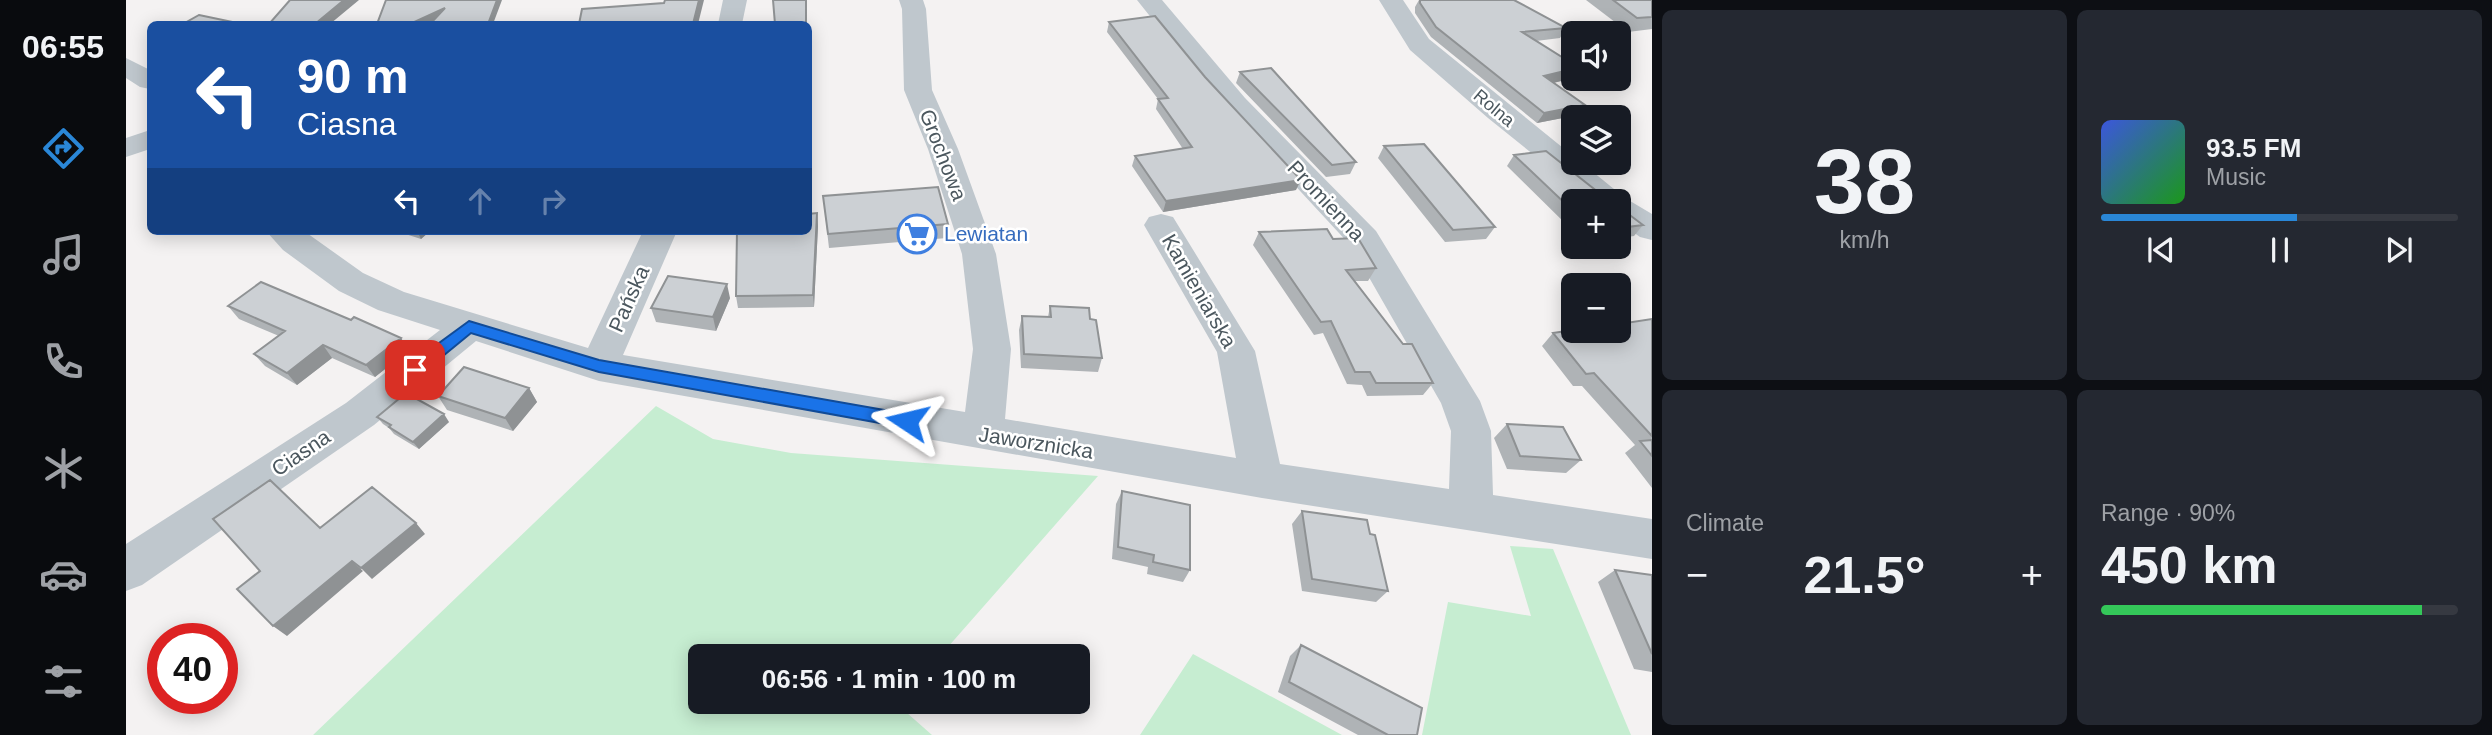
<!DOCTYPE html>
<html lang="en">
<head>
<meta charset="utf-8">
<style>
  :root { --surface:#171b24; --page:#242831; --text:#f1f3f6; --muted:#9ea1a6; --line:#363941; --accent:#2a87d7 }
  body { margin:0; font-family:Arial,sans-serif; background:var(--page); color:var(--text); height:100vh; display:flex; flex-direction:column; font-size:26px; white-space:nowrap }
  * { box-sizing:border-box; margin:0 }
  p { font-size:23px; color:var(--muted) }
  .icon { flex:none; width:38px; height:38px; fill:none; stroke:currentColor; stroke-width:2; stroke-linecap:round; stroke-linejoin:round }
  .map { position:relative; flex:1; overflow:hidden }
  .drawer { display:flex; flex-direction:column; gap:10px; padding:10px; background:#0d0f14; width:840px }
  .drawer>* { flex:none }
  .hud { position:absolute; left:21px; top:21px; width:665px; height:214px; border-radius:10px; box-shadow:0 4px 18px #0003; background:#1a4fa0; color:#fff; overflow:hidden }
  .fabs { position:absolute; left:1435px; top:21px; display:grid; gap:14px }
  .fabs a { display:grid; place-items:center; width:70px; height:70px; border-radius:10px; background:var(--surface); box-shadow:0 4px 18px #0003; font-size:35px }
  .speed { position:absolute; left:21px; top:623px; display:flex; gap:14px; font-size:35px; font-weight:700; text-align:center }
  .speed>* { display:grid; place-content:center; width:91px; height:91px; border-radius:50%; background:var(--surface); box-shadow:0 4px 18px #0003; line-height:1 }
  .speed .limit { border:10px solid #d22; background:#fff; color:#111 }
  .pin { position:absolute; display:grid; place-items:center; width:60px; height:60px; color:#fff; margin:-30px; border-radius:14px; box-shadow:0 4px 10px #0006 }
  .me { position:absolute; width:77px; margin:-38px; rotate:280deg; stroke-linejoin:round; filter:drop-shadow(0 0 5px #0008) }
  .turn { display:flex; align-items:center; gap:24px; height:147px; padding:0 35px; font-size:32px }
  .turn .icon { width:91px; height:91px; stroke-width:2.5 }
  .turn b { display:block; font-size:49px; line-height:60px }
  .lanes { display:flex; align-items:center; height:66px; padding:0 35px; background:#0003; justify-content:center; gap:35px; direction:ltr }
  .lanes .off { opacity:.35 }
  .big { font-size:52px; font-weight:700; line-height:1.1 }
  .drawer .widget { flex:1; display:flex; flex-direction:column; justify-content:center; gap:10px; min-width:0; padding:0 24px; border-radius:10px; background:var(--page) }
  .drawer .dial { align-items:center; gap:0 }
  .dial b { font-size:91px; line-height:1 }
  .song { display:flex; align-items:center; gap:21px }
  .cover { width:84px; height:84px; border-radius:10px; background:linear-gradient(135deg,hsl(230 70% 55%),hsl(120 70% 35%)) }
  .played { height:7px; border-radius:4px; background:linear-gradient(90deg,var(--accent) 55%,var(--line) 55%) }
  .keys { display:flex; justify-content:space-around; direction:ltr }
  .heat { display:flex; justify-content:space-between; align-items:center; font-size:38px; direction:ltr }
  .charge { height:10px; border-radius:5px; background:linear-gradient(90deg,#34c759 90%,var(--line) 0) }
  .drawer .tiles { flex:1; display:grid; gap:10px; grid-template-columns:repeat(2,1fr) }
  .trip { position:absolute; left:562px; top:644px; width:402px; height:70px; border-radius:10px; background:var(--surface); box-shadow:0 4px 18px #0003; font-weight:700; line-height:70px; text-align:center }
  main { display:flex; flex:1; min-height:0 }
  .menu { display:flex; flex-direction:column; width:126px; justify-content:space-around; align-items:center; background:#090b0e; color:var(--muted) }
  .menu .icon { width:49px; height:49px }
  .menu .selected { color:var(--accent) }
  .menu b { font-size:32px; color:var(--text) }
  .map>svg:first-child { display:block }
  .green { fill:#c6edd1 }
  .lines { fill:none; stroke-linecap:round; stroke-linejoin:round }
  .minor { fill:#bfc7cd; fill-rule:evenodd }
  .wall { fill:#afb3b6 }
  .shaded-wall { fill:#8f9294 }
  .building { fill:#ccd0d4; stroke:#8f9294; stroke-width:2 }
  .route { fill:#1a73e8; stroke:#114b97; stroke-width:2 }
  .labels { text-anchor:middle; stroke-width:5; stroke-linejoin:round; paint-order:stroke }
  .far-street-label { font-size:18px; fill:#4b575e; stroke:#fff }
  .street-label { font-size:21px; fill:#4b575e; stroke:#fff }
  .shop-label { font-size:21px; fill:#366cbe; stroke:#fff; text-anchor:start }
</style>
</head>
<body>
<main>
<nav class="menu">
<b>06:55</b>
<svg class="icon selected" aria-label="directions" viewBox="0 0 24 24"><path d="M12 3l9 9-9 9-9-9zM9 14v-3h6M13 9l2 2-2 2"/></svg>
<svg class="icon" aria-label="music" viewBox="0 0 24 24"><path d="M9 18V5l10-2v13"/><circle cx="6" cy="18" r="3"/><circle cx="16" cy="16" r="3"/></svg>
<svg class="icon" aria-label="phone" viewBox="0 0 24 24"><path d="M5 4h4l2 5-3 2q2 4 5 5l2-3 5 2v4C11 20 4 13 5 4z"/></svg>
<svg class="icon" aria-label="climate" viewBox="0 0 24 24"><path d="M12 3v18M4 7l16 10M4 17L20 7"/></svg>
<svg class="icon" aria-label="car" viewBox="0 0 24 24"><path d="M5 17H2v-5l4-1 3-4h7l3 4 3 1v5h-3M9 17h6M6 11h13"/><circle cx="7" cy="17" r="2"/><circle cx="17" cy="17" r="2"/></svg>
<svg class="icon" aria-label="filters" viewBox="0 0 24 24"><path d="M4 7h16M4 17h16"/><circle cx="9" cy="7" r="2"/><circle cx="15" cy="17" r="2"/></svg>
</nav>
<div class="map">
<svg width="1526" height="735" viewBox="0 0 1526 735">
  <rect width="100%" height="100%" fill="#f4f2f2"/>
  <path class="green" d="M 530,406 L 587,439 L 665,453 L 972,476 L 814,656 L 574,656 L 574,702 L 774,702 L 772,705 L 806,735 L 187,735 Z
    M 1384,546 L 1427,549 L 1505,735 L 1296,735 L 1322,602 L 1405,616 Z
    M 1067,654 L 1216,735 L 1014,735 Z"/>
  <g class="lines">
    <path class="minor" d="M 597,0 L 621,0 L 616,24 L 592,24 Z
      M 773,0 L 797,0 L 800,9 L 806,90 L 832,149 L 870,254 L 885,349 L 879,419 L 1110,458 L 1091,352 L 1018,225 L 1023,217 L 1035,214 L 1047,217 L 1129,351 L 1154,464 L 1323,489 L 1325,431 L 1315,403 L 1225,246 L 1099,110 L 1011,0 L 1036,0 L 1119,98 L 1250,231 L 1354,401 L 1365,431 L 1367,495 L 1526,519 L 1526,559 L 1136,498 L 473,381 L 350,341 L 248,425 L 16,585 L 0,591 L 0,544 L 220,403 L 314,330 L 252,310 L 213,291 L 157,250 L 140,231 L 178,231 L 237,273 L 278,292 L 462,348 L 517,231 L 551,231 L 497,355 L 839,412 L 847,349 L 836,254 L 802,149 L 778,90 L 776,9 Z
      M 1253,0 L 1277,0 L 1303,39 L 1447,156 L 1447,163 L 1456,163 L 1499,198 L 1526,214 L 1526,240 L 1514,237 L 1493,222 L 1493,201 L 1465,201 L 1362,118 L 1284,50 Z
      M 0,58 L 24,70 L 24,89 L 14,87 L 0,78 Z
      M 24,130 L 24,149 L 0,157 L 0,138 Z"/>
  </g>
  <path class="wall" d="M 1293,0 L 1388,0 L 1440,28 L 1434,38 L 1410,41 L 1447,64 L 1447,78 L 1427,83 L 1459,105 L 1452,115 L 1411,123 L 1305,37 L 1289,13 L 1289,7 Z
    M 1460,0 L 1526,0 L 1526,29 L 1502,32 Z
    M 983,22 L 1170,190 L 1037,212 L 1006,166 L 1009,156 L 1057,149 L 1030,109 L 1032,99 L 981,32 Z
    M 1114,72 L 1230,162 L 1224,174 L 1200,177 L 1110,83 Z
    M 1258,146 L 1369,227 L 1360,239 L 1319,242 L 1252,158 Z
    M 1388,155 L 1447,201 L 1447,231 L 1381,166 Z
    M 697,196 L 822,224 L 821,238 L 703,248 Z
    M 1493,202 L 1501,213 L 1517,225 L 1508,236 L 1493,238 Z
    M 691,213 L 692,226 L 688,307 L 612,308 L 610,296 Z
    M 270,231 L 304,231 L 295,239 Z
    M 1133,232 L 1207,239 L 1250,268 L 1242,281 L 1229,281 L 1307,383 L 1297,395 L 1241,396 L 1236,385 L 1221,384 L 1197,333 L 1188,335 L 1127,245 Z
    M 604,298 L 590,331 L 530,322 L 525,308 Z
    M 102,306 L 283,350 L 249,377 L 206,358 L 171,385 L 139,366 L 128,354 L 153,336 L 113,319 Z
    M 924,306 L 964,319 L 976,358 L 972,372 L 895,368 L 893,330 L 896,316 L 922,317 Z
    M 1526,319 L 1526,488 L 1499,453 L 1509,445 L 1456,386 L 1447,386 L 1416,346 L 1427,333 Z
    M 403,388 L 411,402 L 387,431 L 321,410 L 312,396 Z
    M 251,417 L 323,422 L 293,449 L 268,434 L 263,428 L 257,424 Z
    M 1381,424 L 1455,460 L 1440,473 L 1381,469 L 1368,438 Z
    M 996,491 L 1064,570 L 1057,582 L 1021,574 L 1022,567 L 986,559 L 990,504 Z
    M 1176,511 L 1262,591 L 1250,602 L 1176,591 L 1166,524 Z
    M 1489,570 L 1526,575 L 1526,672 L 1508,669 L 1472,582 Z
    M 1175,645 L 1291,735 L 1232,735 L 1152,692 L 1164,656 Z"/>
  <path class="shaded-wall" d="M 218,0 L 233,0 L 204,24 L 189,24 Z
    M 371,0 L 376,0 L 367,24 L 362,24 Z
    M 573,0 L 578,0 L 572,24 L 567,24 Z
    M 319,8 L 322,15 L 302,24 L 284,24 Z
    M 1447,69 L 1447,78 L 1411,87 L 1418,76 Z
    M 1459,105 L 1452,115 L 1411,123 L 1418,113 Z
    M 1175,180 L 1170,190 L 1037,212 L 1040,201 Z
    M 691,213 L 692,226 L 688,307 L 687,295 Z
    M 291,231 L 304,231 L 295,239 Z
    M 601,284 L 604,298 L 590,331 L 587,317 Z
    M 275,338 L 283,350 L 249,377 L 240,365 Z
    M 197,345 L 206,358 L 171,385 L 161,373 Z
    M 403,388 L 411,402 L 387,431 L 379,418 Z
    M 318,414 L 323,422 L 293,449 L 287,442 Z
    M 290,523 L 299,534 L 246,579 L 235,568 Z
    M 226,561 L 237,571 L 161,636 L 147,626 Z"/>
  <path class="building" d="M 164,0 L 218,0 L 189,24 L 143,24 Z
    M 260,0 L 371,0 L 362,24 L 304,24 L 319,8 L 284,24 L 251,24 Z
    M 539,0 L 573,0 L 567,24 L 453,24 L 456,9 L 538,3 Z
    M 647,0 L 680,0 L 680,24 L 649,24 Z
    M 1294,0 L 1388,0 L 1440,28 L 1396,32 L 1447,64 L 1447,69 L 1418,76 L 1459,105 L 1418,113 L 1310,27 L 1294,3 Z
    M 1487,0 L 1526,0 L 1526,17 L 1511,18 Z
    M 73,15 L 116,24 L 57,24 Z
    M 1029,16 L 1079,77 L 1175,180 L 1040,201 L 1009,156 L 1066,147 L 1032,99 L 1042,98 L 983,22 Z
    M 1145,68 L 1230,162 L 1206,165 L 1114,72 Z
    M 1298,144 L 1369,227 L 1327,230 L 1258,146 Z
    M 1420,151 L 1472,192 L 1482,193 L 1492,201 L 1447,201 L 1447,211 L 1388,155 Z
    M 812,187 L 822,224 L 702,234 L 697,196 Z
    M 1493,202 L 1500,208 L 1501,213 L 1517,225 L 1493,228 Z
    M 691,213 L 687,295 L 610,296 L 611,231 L 682,231 L 682,214 Z
    M 1201,229 L 1207,239 L 1232,238 L 1250,268 L 1220,270 L 1277,344 L 1286,344 L 1307,383 L 1250,383 L 1244,372 L 1229,372 L 1205,321 L 1195,322 L 1133,232 Z
    M 542,276 L 601,284 L 587,317 L 525,308 Z
    M 135,282 L 225,320 L 228,317 L 275,338 L 240,365 L 197,345 L 161,373 L 128,354 L 159,331 L 102,306 Z
    M 924,306 L 963,308 L 964,319 L 970,320 L 976,358 L 898,354 L 896,316 L 925,317 Z
    M 1526,319 L 1526,436 L 1468,373 L 1460,374 L 1427,333 L 1447,330 L 1493,331 L 1493,324 Z
    M 338,367 L 403,388 L 379,418 L 312,396 Z
    M 280,393 L 318,414 L 287,442 L 263,427 L 265,425 L 251,417 Z
    M 1381,424 L 1437,427 L 1455,460 L 1394,456 Z
    M 1526,440 L 1526,456 L 1514,441 Z
    M 144,480 L 194,528 L 246,487 L 290,523 L 235,568 L 226,561 L 147,626 L 111,589 L 134,571 L 87,519 Z
    M 996,491 L 1064,505 L 1064,570 L 1027,562 L 1028,555 L 992,547 Z
    M 1176,511 L 1241,520 L 1244,534 L 1249,535 L 1262,591 L 1186,579 Z
    M 1489,570 L 1526,575 L 1526,654 Z
    M 1175,645 L 1296,708 L 1291,735 L 1262,735 L 1163,682 Z"/>
  <path class="route" d="M 343,321 L 473,360 L 781,414 L 787,416 L 790,421 L 787,426 L 781,428 L 473,372 L 345,333 L 295,374 L 283,374 L 281,370 L 283,365 Z"/>
  <defs>
    <symbol id="supermarket-ring" viewBox="-11 -11 22 22"><circle r="9.5" fill="#fff" stroke="#3f7fe0" stroke-width="1.5"/><path d="M-6-5.5h2.5l.6 2H6L4.5 2H-2.5L-4.4-4H-6ZM-1.5 3.2a1.3 1.3 0 1 0 .1 0ZM3 3.2a1.3 1.3 0 1 0 .1 0Z" fill="#3f7fe0"/></symbol>
  </defs>
  <g fill-rule="evenodd">
    <use href="#supermarket-ring" x="769" y="212" width="44" height="44"/>
  </g>
  <g class="labels">
    <g class="far-street-label">
      <text transform="translate(1368 108) rotate(40)" y="6">Rolna</text>
    </g>
    <g class="street-label">
      <text transform="translate(817 155) rotate(69)" y="7">Grochowa</text>
      <text transform="translate(1200 201) rotate(47)" y="7">Promienna</text>
      <text transform="translate(1073 291) rotate(60)" y="7">Kamieniarska</text>
      <text transform="translate(503 299) rotate(-66)" y="7">Pańska</text>
      <text transform="translate(910 443) rotate(9)" y="7">Jaworznicka</text>
      <text transform="translate(175 453) rotate(-34)" y="7">Ciasna</text>
    </g>
    <g class="shop-label">
      <text x="818" y="241">Lewiatan</text>
    </g>
  </g>
</svg>
<div class="fabs">
<a><svg class="icon" aria-label="sound" viewBox="0 0 24 24"><path d="M4 9h4l5-4v14l-5-4H4zM17 9q2 3 0 6"/></svg></a>
<a><svg class="icon" aria-label="layers" viewBox="0 0 24 24"><path d="M12 4l9 5-9 5-9-5zM3 14l9 5 9-5"/></svg></a>
<a>+</a>
<a>−</a>
</div>
<div class="speed"><div class="limit">40</div></div>
<div class="pin" style="left:289px;top:370px;background:#d93025"><svg class="icon" aria-label="arrive" viewBox="0 0 24 24"><path d="M6 21V4h12l-3 4 3 4H6"/></svg></div>
<svg class="me" style="left:781px;top:421px" viewBox="-20 -20 40 40"><path d="M0-17L14 15 0 8-14 15z" fill="#1a73e8" stroke="#fff" stroke-width="4"/></svg>
<div class="trip">06:56 · 1 min · 100 m</div>
<div class="hud">
<div class="turn"><svg class="icon" aria-label="left" viewBox="0 0 24 24"><path d="M17 20v-9H6M10 6l-5 5 5 5"/></svg><div><b>90 m</b>Ciasna</div></div>
<div class="lanes"><svg class="icon" aria-label="left" viewBox="0 0 24 24"><path d="M17 20v-9H6M10 6l-5 5 5 5"/></svg><svg class="icon off" aria-label="ahead" viewBox="0 0 24 24"><path d="M12 20V5M6 11l6-6 6 6"/></svg><svg class="icon off" aria-label="right" viewBox="0 0 24 24"><path d="M7 20v-9h11M14 6l5 5-5 5"/></svg></div>
</div>
</div>
<section class="drawer">
<div class="tiles">
<div class="widget dial"><b>38</b><p>km/h</p></div>
<div class="widget">
<div class="song"><i class="cover"></i><div><b>93.5 FM</b><p>Music</p></div></div>
<div class="played"></div>
<div class="keys"><svg class="icon" aria-label="previous" viewBox="0 0 24 24"><path d="M18 5L8 12l10 7zM5 5v14"/></svg><svg class="icon" aria-label="pause" viewBox="0 0 24 24"><path d="M8 5v14M16 5v14"/></svg><svg class="icon" aria-label="next" viewBox="0 0 24 24"><path d="M6 5l10 7-10 7zM19 5v14"/></svg></div>
</div>
<div class="widget"><p>Climate</p>
<div class="heat"><a>−</a><b class="big">21.5°</b><a>+</a></div>
</div>
<div class="widget"><p>Range · 90%</p><b class="big">450 km</b><div class="charge"></div></div>
</div>
</section>
</main>
</body>
</html>
